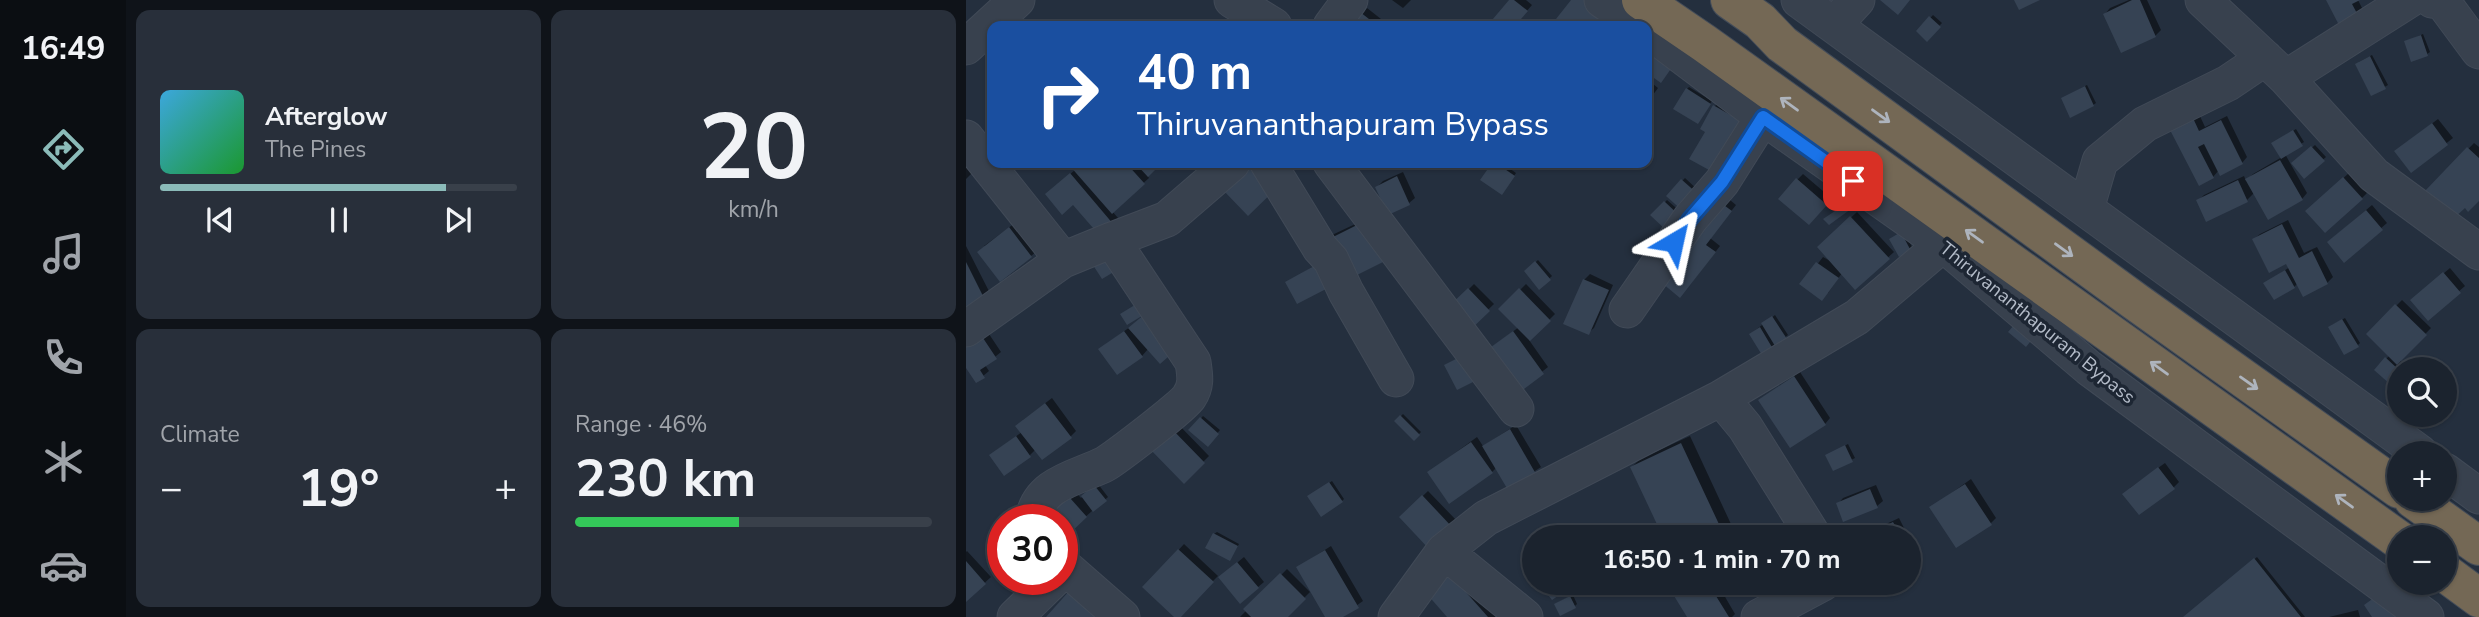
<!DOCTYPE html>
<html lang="en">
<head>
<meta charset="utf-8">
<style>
  :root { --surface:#1b232e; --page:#282f3a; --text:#f1f3f6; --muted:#a0a4aa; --line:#39404a; --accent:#8bbbb9 }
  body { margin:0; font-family:"Nunito Sans",sans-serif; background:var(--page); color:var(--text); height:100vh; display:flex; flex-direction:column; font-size:26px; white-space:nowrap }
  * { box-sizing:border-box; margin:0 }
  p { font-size:23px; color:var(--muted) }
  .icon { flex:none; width:38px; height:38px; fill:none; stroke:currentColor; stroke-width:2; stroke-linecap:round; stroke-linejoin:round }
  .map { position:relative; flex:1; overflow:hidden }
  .side { display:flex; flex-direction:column; gap:10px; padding:10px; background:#0f1319; width:840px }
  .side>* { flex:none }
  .banner { position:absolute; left:21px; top:21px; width:665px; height:147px; border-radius:14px; box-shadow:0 2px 5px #0004,0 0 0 2px var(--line); background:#1a4fa0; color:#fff; overflow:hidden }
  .tools { position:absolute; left:1421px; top:357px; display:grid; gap:14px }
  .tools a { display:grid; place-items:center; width:70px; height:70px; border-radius:50%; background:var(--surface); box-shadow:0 2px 5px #0004,0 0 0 2px var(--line); font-size:35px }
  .speed { position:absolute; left:21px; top:504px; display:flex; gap:14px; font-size:35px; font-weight:700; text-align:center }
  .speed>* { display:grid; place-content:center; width:91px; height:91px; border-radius:50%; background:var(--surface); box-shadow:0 2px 5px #0004,0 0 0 2px var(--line); line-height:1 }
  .speed .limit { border:10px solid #d22; background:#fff; color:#111 }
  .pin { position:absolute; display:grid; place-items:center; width:60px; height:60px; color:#fff; margin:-30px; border-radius:14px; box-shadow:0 4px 10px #0006 }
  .me { position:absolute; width:77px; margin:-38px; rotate:36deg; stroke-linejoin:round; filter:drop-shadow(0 0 5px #0008) }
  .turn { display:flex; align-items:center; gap:24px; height:147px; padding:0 35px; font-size:32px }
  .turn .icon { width:91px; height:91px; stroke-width:2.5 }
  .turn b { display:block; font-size:49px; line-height:60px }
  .big { font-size:52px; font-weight:700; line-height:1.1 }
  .side .widget { flex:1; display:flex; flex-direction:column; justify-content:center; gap:10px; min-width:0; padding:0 24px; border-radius:14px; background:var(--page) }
  .side .dial { align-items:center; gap:0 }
  .dial b { font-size:91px; line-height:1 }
  .song { display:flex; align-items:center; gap:21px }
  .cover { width:84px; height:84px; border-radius:10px; background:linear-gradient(135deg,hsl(200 70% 55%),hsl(130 70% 35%)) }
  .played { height:7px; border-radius:4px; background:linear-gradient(90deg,var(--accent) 80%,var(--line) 80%) }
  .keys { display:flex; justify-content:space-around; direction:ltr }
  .heat { display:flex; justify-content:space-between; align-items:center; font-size:38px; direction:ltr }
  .charge { height:10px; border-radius:5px; background:linear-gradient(90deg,#34c759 46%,var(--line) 0) }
  .side .tiles { flex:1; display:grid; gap:10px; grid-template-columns:repeat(2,1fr) }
  .trip { position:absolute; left:556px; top:525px; width:399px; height:70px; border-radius:35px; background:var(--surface); box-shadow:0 2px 5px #0004,0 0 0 2px var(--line); font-weight:700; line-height:70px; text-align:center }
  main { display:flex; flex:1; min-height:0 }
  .tabs { display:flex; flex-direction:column; width:126px; justify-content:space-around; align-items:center; background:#0b0e12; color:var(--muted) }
  .tabs .icon { width:49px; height:49px }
  .tabs .on { color:var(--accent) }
  .tabs b { font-size:32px; color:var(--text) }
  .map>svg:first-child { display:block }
  .shadow { fill:#0007 }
  .building { fill:#364354 }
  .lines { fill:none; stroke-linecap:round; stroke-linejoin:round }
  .minor-casing { stroke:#414a57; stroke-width:37 }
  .highway-casing { stroke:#434c59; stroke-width:40 }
  .minor { stroke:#38414e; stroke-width:35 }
  .highway { stroke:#746855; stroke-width:38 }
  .oneway { stroke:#aeb4bd }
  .route-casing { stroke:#114b97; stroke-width:18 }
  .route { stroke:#1a73e8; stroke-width:12 }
  .labels { text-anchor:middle; stroke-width:7; stroke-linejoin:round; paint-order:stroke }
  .street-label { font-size:19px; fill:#b4bcc9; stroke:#1d2633 }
</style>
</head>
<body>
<main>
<nav class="tabs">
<b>16:49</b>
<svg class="icon on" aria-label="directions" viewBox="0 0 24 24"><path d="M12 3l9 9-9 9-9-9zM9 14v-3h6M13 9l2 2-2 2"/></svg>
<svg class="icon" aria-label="music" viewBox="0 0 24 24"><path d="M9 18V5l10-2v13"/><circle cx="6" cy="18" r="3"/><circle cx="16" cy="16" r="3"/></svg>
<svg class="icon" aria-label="phone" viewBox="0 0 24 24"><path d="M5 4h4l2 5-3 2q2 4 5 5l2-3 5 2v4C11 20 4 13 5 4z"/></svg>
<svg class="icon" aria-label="climate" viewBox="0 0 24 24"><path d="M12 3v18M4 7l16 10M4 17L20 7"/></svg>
<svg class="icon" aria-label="car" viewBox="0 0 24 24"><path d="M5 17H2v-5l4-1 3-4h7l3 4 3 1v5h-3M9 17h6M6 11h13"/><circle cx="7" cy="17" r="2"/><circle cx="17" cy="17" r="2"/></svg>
</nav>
<section class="side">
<div class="tiles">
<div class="widget">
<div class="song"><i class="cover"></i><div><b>Afterglow</b><p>The Pines</p></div></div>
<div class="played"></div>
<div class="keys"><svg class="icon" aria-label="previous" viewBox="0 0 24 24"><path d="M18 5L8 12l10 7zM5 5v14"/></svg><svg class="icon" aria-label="pause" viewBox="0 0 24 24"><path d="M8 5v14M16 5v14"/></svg><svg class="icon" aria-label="next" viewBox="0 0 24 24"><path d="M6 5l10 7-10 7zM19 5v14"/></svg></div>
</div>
<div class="widget dial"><b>20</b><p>km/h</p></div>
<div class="widget"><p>Climate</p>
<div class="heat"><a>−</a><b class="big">19°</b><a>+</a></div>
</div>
<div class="widget"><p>Range · 46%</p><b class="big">230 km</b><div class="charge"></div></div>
</div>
</section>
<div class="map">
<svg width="1513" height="617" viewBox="0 0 1513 617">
  <rect width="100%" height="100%" fill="#242f3e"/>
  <path class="shadow" d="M 426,0 L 445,0 L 437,8 Z
    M 546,0 L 560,0 L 566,5 L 548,26 L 524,26 Z
    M 1163,0 L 1181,0 L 1195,30 L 1189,36 L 1156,51 L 1139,14 L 1144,8 Z
    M 1362,0 L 1392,0 L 1397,10 L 1392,16 Z
    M 401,8 L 415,19 L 410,26 L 385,26 Z
    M 967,15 L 976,23 L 961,39 L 952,31 Z
    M 1457,34 L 1464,52 L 1461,54 L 1440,42 Z
    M 1406,55 L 1422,85 L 1406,94 L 1393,62 Z
    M 681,79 L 692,88 L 681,103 Z
    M 1121,85 L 1130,103 L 1127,105 L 1097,98 Z
    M 723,87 L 746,101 L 734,120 L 721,89 Z
    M 754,101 L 787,119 L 741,131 L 749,106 Z
    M 1233,114 L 1239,127 L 1261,116 L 1281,157 L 1276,163 L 1253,170 L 1247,177 L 1207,130 Z
    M 1472,119 L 1487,138 L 1446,170 L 1436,146 Z
    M 1330,129 L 1338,142 L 1319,154 L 1341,193 L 1336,199 L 1289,192 L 1281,200 L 1232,201 L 1238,195 L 1278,176 L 1280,181 L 1287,174 L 1316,157 L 1310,141 Z
    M 1508,143 L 1513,147 L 1513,198 L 1502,209 L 1499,205 L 1461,191 Z
    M 1349,145 L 1360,157 L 1338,176 L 1327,164 Z
    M 0,161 L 6,173 L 0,179 Z
    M 108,163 L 194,163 L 181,175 L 183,178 L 146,211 L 152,218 L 147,223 L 86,189 L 109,170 L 105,165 Z
    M 528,163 L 536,163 L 550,173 L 538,191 L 517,180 Z
    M 437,172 L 449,198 L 443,203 L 411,187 L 417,181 Z
    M 1383,173 L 1401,193 L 1396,198 L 1347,205 Z
    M 837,174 L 864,197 L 878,186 L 890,202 L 871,210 L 863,200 L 849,217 L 831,180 Z
    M 719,178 L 734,192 L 702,195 Z
    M 758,195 L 770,205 L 744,238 L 754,246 L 720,290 Z
    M 701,200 L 716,213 L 687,215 Z
    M 1406,205 L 1421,223 L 1378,260 L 1368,237 Z
    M 891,212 L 928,252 L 889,287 L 876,273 L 862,293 L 836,284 L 857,257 L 866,262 L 853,247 Z
    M 402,218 L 421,255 L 416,261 L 321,283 L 354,262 L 366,235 Z
    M 1322,220 L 1338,253 L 1351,247 L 1367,277 L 1361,283 L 1332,283 L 1328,287 L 1302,281 L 1324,267 L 1321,262 L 1288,239 L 1294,234 Z
    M 49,223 L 71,251 L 65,256 L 18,246 Z
    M 938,231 L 946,247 L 934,255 Z
    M 0,246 L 29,303 L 0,320 Z
    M 572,260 L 586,276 L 574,287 L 560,271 Z
    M 1484,268 L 1499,286 L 1462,318 L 1452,295 Z
    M 624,274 L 647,285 L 628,328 L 622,333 L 618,280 Z
    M 508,284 L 528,304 L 501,330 L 482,310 Z
    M 560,284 L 589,314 L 563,340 L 582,367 L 546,395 L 522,350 L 553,327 L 535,309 Z
    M 1436,300 L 1465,328 L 1434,360 L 1444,369 L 1433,369 L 1433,389 L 1410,369 L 1424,355 L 1402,334 Z
    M 809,315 L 822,335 L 806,347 L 787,332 Z
    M 1379,318 L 1394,343 L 1392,345 L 1366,325 Z
    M 164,327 L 182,349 L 176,356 L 140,344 Z
    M 21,331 L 35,352 L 19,365 L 23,371 L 17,376 L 0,365 Z
    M 834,372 L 864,418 L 859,424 L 794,400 Z
    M 86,398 L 110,431 L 105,436 L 77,458 L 70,449 L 63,456 L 31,450 L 56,432 L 57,420 Z
    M 437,414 L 455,432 L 448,439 L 430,421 Z
    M 237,416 L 254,430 L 241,445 L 225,430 Z
    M 210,422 L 243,456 L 218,481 L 185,447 Z
    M 550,425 L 575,467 L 543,488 L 531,467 L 526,472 L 463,472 L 511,437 L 517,446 Z
    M 724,436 L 771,537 L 699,537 L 666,467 L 674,459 Z
    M 882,444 L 889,458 L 867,469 L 861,455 Z
    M 1199,463 L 1213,482 L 1207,488 L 1164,488 Z
    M 1005,479 L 1030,518 L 1025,523 L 966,507 Z
    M 366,481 L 378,499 L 376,501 L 346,494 Z
    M 132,484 L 142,497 L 101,533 L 96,520 L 103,485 L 115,498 Z
    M 910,485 L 917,501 L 911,506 L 872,504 L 877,498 Z
    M 462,491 L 491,521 L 464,548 L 435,517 Z
    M 933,518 L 942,536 L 940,537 L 899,537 L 903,532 Z
    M 610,531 L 615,537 L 601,537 Z
    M 251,532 L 273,544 L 266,556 L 248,534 Z
    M 218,544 L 252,576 L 211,617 L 179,587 Z
    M 365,546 L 397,601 L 374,617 L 361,617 L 332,567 Z
    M 1,551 L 25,577 L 0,600 L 0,552 Z
    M 278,557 L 298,582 L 292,587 L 260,572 Z
    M 1291,557 L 1339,617 L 1219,617 Z
    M 569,560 L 569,573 L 563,565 Z
    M 492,566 L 538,617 L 483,617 Z
    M 321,569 L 344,592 L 319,617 L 274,617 Z
    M 717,583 L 751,583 L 769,614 L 766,617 L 723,617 L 707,591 Z
    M 607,595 L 611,604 L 609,606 L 593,602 Z
    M 1392,610 L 1394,617 L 1363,617 Z"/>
  <path class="building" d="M 543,0 L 548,0 L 562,11 L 549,26 L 521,26 Z
    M 605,0 L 624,0 L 648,19 L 643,26 L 599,26 L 590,19 Z
    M 914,0 L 944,0 L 932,15 Z
    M 1048,0 L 1074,0 L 1053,10 Z
    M 1166,0 L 1174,0 L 1190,37 L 1155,53 L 1137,14 Z
    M 1360,0 L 1394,0 L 1386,4 L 1393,17 L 1374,27 Z
    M 394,12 L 412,26 L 383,26 Z
    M 963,16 L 975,27 L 961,42 L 950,31 Z
    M 1455,35 L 1462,56 L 1445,62 L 1438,41 Z
    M 685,47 L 709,63 L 695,83 L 681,73 L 681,52 Z
    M 1404,56 L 1420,89 L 1405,96 L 1389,64 Z
    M 1119,86 L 1128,106 L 1104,118 L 1095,98 Z
    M 720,88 L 745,104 L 732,124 L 707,109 Z
    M 747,105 L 782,125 L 754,176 L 723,159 L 739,132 L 734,129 Z
    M 1227,118 L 1233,131 L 1255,120 L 1277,164 L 1254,176 L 1238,144 L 1232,147 L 1248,178 L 1233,186 L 1204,130 Z
    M 1466,123 L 1482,145 L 1445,173 L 1428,151 Z
    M 1327,130 L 1337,146 L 1315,159 L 1305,143 Z
    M 1345,146 L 1359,161 L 1338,179 L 1325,163 Z
    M 1501,147 L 1513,158 L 1513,201 L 1502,212 L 1499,208 L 1487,219 L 1458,192 Z
    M 1314,160 L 1337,200 L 1302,220 L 1279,179 Z
    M 105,163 L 160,163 L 179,184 L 146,214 L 103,165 Z
    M 169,163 L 196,163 L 182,177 Z
    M 284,163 L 311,188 L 282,216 L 257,190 Z
    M 526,163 L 530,163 L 549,176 L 536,195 L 514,180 Z
    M 104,173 L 148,225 L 134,236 L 107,205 L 96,215 L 79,194 Z
    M 431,176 L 444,205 L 422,215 L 409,187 Z
    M 1377,177 L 1397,199 L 1359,233 L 1339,211 Z
    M 830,178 L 861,205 L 843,225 L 812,199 Z
    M 715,179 L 733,195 L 718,212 L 700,196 Z
    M 1272,180 L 1282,202 L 1240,222 L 1230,200 Z
    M 875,187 L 889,206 L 863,225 L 857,219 L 869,211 L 860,199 Z
    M 751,200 L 766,211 L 740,245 L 750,252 L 714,298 L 690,278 Z
    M 698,201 L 715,217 L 701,231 L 684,215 Z
    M 1400,210 L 1417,230 L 1378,263 L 1361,242 Z
    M 884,216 L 924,259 L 889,290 L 851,247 Z
    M 397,222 L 417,262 L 379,281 L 359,241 Z
    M 1316,224 L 1333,258 L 1346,251 L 1362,284 L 1337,297 L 1320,264 L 1303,273 L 1286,239 Z
    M 43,227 L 66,257 L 34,282 L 11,252 Z
    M 935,232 L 945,251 L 933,257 L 923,239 Z
    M 146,250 L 156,267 L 136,279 L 125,262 Z
    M 569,261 L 585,280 L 573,290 L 558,271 Z
    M 0,262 L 24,310 L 0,322 Z
    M 850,262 L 873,278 L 856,301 L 833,284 Z
    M 348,266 L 360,289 L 331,304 L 319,282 Z
    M 1319,270 L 1329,288 L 1308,300 L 1297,283 Z
    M 1477,272 L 1495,293 L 1462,321 L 1444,300 Z
    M 617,279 L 643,290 L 623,335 L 597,324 Z
    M 502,288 L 524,311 L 501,333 L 479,310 Z
    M 553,288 L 585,321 L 564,341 L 532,309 Z
    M 177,300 L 184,311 L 161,325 L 154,314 Z
    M 1429,304 L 1461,335 L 1431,365 L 1400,334 Z
    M 179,314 L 210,350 L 194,364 L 162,328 Z
    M 806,316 L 821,339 L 809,346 L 795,323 Z
    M 1054,318 L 1072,332 L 1060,347 L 1042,332 Z
    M 1376,319 L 1393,347 L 1378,355 L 1362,327 Z
    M 794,327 L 807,349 L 796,355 L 783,334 Z
    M 158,331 L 177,357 L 151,375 L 132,349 Z
    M 547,331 L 578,374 L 546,398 L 514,355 Z
    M 15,335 L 31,359 L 14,370 L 19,378 L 10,383 L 0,368 L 0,345 Z
    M 494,357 L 507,382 L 491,390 L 478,365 Z
    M 1419,357 L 1433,370 L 1433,392 L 1408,370 Z
    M 828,376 L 860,425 L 824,448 L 792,400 Z
    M 79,403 L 106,438 L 76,460 L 49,426 Z
    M 434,415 L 454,435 L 448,441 L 428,421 Z
    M 234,417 L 253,434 L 242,447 L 222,430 Z
    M 203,426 L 239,463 L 218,484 L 182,447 Z
    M 544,429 L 570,474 L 542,490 L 516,446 Z
    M 50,436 L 65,457 L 38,476 L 23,455 Z
    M 505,442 L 527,473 L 483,504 L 461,472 Z
    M 715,443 L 759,537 L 697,537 L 664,467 Z
    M 879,445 L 887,462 L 867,471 L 859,455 Z
    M 1192,467 L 1209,489 L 1173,515 L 1156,494 Z
    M 363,482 L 377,502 L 355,517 L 341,496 Z
    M 999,484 L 1026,525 L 990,548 L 963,507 Z
    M 128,485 L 141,501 L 127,512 L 115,496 Z
    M 96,489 L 121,517 L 101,536 L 96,531 L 96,520 L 86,520 L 75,508 Z
    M 904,489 L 912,508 L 877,522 L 870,503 Z
    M 456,495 L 487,528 L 464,550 L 433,517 Z
    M 927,522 L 935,537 L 897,537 Z
    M 247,533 L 272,546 L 264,561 L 239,548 Z
    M 212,549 L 248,582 L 215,617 L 208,617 L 176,587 Z
    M 359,550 L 393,608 L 377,617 L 359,617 L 330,567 Z
    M 1288,558 L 1335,617 L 1217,617 Z
    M 0,561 L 20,584 L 0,602 Z
    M 271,562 L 293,588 L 274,604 L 252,577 Z
    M 314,573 L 340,599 L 322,617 L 285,617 L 277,609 Z
    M 483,573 L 522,617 L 481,617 L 460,593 Z
    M 573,583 L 611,583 L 586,600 Z
    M 718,583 L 742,583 L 763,617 L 721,617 L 705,591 Z
    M 105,589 L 132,617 L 80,617 Z
    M 1416,592 L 1433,617 L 1406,617 L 1398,605 Z
    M 604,596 L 610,608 L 594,616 L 588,604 Z"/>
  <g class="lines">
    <defs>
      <path id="minor" d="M 266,0 L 308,26
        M 636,0 L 675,26
        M 833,0 L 1454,453
        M 1237,0 L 1320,78 L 1408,175 L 1513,252
        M 1466,0 L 1476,1 L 1513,51
        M 868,25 L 891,0
        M 365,26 L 384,0
        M 681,30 L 797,117 L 977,244 L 1123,368 L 1460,617
        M 0,47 L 51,0
        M 1320,78 L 1443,0
        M 0,138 L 97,260
        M 302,163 L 354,248 L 365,260 L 380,292 L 430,379
        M 365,163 L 550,409
        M 1120,209 L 1134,161 L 1179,124 L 1262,83 L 1299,58
        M 661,310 L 724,219 L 756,182 L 797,117
        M 0,329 L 97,260 L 146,240
        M 1479,471 L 1513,496
        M 67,520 C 72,483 111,478 139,464 C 149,458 218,406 223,397 C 231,385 229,376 227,362 L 146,240 L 201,219 L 266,163
        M 848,537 L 779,427 L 755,398 L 891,317 L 977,244
        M 478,551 L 520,518 L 755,398
        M 100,568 L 156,617
        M 49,617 L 88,579
        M 430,617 L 478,551 L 559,617
        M 793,617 L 857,583"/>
      <path id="highway" d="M 675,0 L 738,43 L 1433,540
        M 764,0 L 794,21 L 816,44 L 1170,302 L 1433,489
        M 1447,499 L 1513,546
        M 1479,573 L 1513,598"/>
    </defs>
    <use href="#minor" class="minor-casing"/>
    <use href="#highway" class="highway-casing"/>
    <use href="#minor" class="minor"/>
    <use href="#highway" class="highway"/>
  </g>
  <defs><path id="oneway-shaft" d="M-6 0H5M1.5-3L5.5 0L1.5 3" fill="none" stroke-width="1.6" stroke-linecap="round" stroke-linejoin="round" transform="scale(1.75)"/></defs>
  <g class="oneway">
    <use href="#oneway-shaft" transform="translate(823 104) rotate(-144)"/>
    <use href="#oneway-shaft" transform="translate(915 116) rotate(36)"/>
    <use href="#oneway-shaft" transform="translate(1008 236) rotate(-144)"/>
    <use href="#oneway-shaft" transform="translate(1098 250) rotate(36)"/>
    <use href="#oneway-shaft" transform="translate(1193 368) rotate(-144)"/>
    <use href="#oneway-shaft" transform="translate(1283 383) rotate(35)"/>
    <use href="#oneway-shaft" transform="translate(1378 501) rotate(-144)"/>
  </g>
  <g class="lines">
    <defs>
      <path id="route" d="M 708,242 L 724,219 L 756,182 L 797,117 L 887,181"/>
    </defs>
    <use href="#route" class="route-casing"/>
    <use href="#route" class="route"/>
  </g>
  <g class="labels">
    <g class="street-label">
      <text transform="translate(1072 322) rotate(39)" y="7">Thiruvananthapuram Bypass</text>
    </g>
  </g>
</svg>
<div class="tools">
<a><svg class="icon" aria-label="search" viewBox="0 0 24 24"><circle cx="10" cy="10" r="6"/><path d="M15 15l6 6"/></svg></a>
<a>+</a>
<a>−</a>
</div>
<div class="speed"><div class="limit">30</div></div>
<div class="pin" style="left:887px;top:181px;background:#d93025"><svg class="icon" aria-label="arrive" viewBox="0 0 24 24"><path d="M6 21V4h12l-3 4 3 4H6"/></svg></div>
<svg class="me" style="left:708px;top:242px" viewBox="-20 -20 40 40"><path d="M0-17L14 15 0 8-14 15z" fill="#1a73e8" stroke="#fff" stroke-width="4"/></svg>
<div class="trip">16:50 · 1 min · 70 m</div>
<div class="banner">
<div class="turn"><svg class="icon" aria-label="right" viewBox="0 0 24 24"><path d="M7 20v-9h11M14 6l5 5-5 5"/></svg><div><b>40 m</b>Thiruvananthapuram Bypass</div></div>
</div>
</div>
</main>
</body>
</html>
